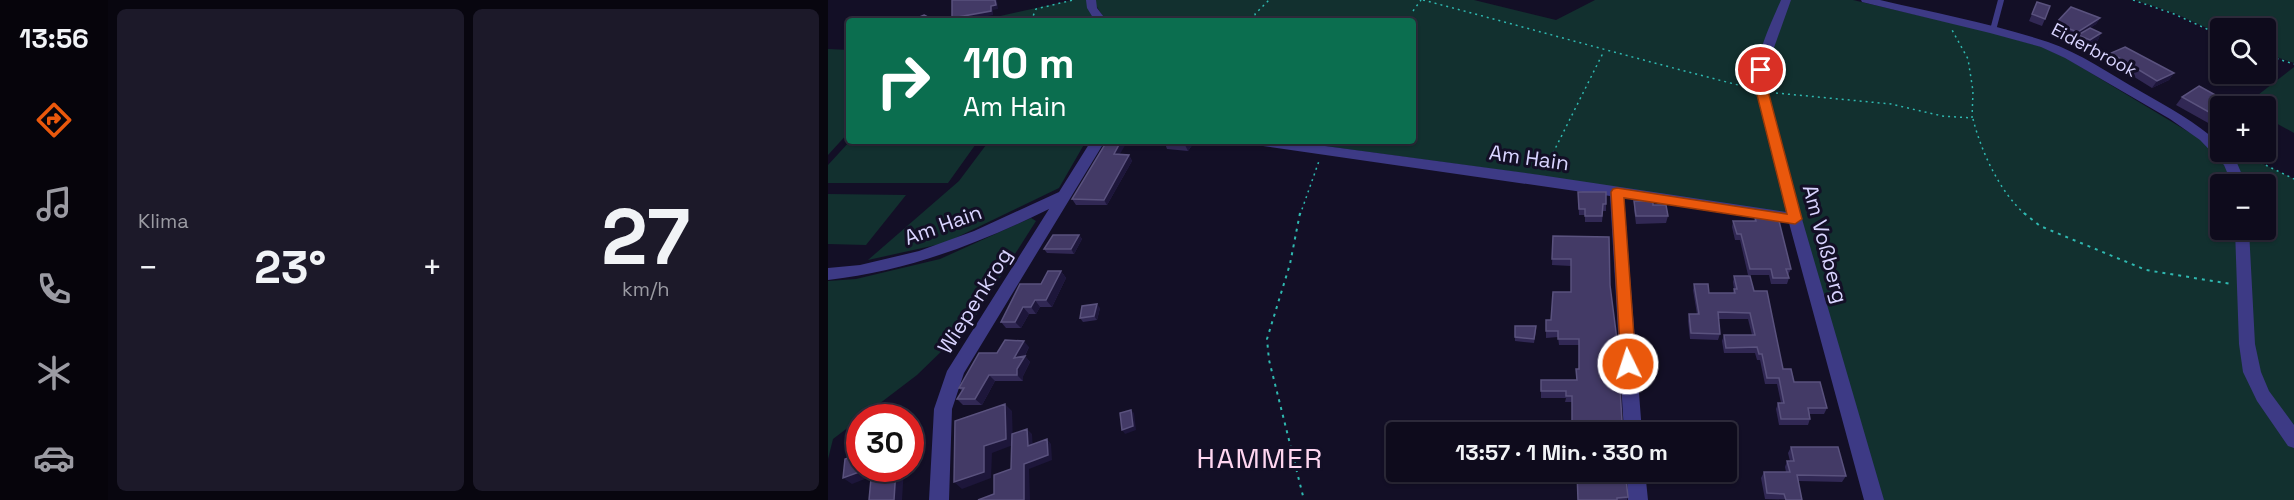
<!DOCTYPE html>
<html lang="de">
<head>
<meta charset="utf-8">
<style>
  :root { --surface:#0e0b1c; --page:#1c1929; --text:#f1f3f6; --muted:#9b9ba3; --line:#2e2b3b; --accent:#ea580c }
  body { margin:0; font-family:"Space Grotesk",sans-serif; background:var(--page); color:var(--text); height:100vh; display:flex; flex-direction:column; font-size:22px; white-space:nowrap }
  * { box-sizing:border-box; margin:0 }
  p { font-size:20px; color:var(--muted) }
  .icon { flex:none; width:33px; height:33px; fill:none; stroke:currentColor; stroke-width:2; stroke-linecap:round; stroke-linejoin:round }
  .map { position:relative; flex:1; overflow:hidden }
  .side { display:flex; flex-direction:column; gap:9px; padding:9px; background:#08060f; width:720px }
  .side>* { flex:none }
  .banner { position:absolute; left:18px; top:18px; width:570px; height:126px; border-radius:6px; box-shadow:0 2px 4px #0004,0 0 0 2px var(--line); background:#0b6e4f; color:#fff; overflow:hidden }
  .controls { position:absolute; left:1382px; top:18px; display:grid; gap:12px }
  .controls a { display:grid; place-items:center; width:66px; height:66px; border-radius:6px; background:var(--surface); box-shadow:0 2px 4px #0004,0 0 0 2px var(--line); font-size:30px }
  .speed { position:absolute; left:18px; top:404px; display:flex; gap:12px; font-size:30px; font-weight:700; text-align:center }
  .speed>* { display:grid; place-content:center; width:78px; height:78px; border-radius:50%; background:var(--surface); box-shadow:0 2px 4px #0004,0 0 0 2px var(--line); line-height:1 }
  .speed .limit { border:9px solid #d22; background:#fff; color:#111 }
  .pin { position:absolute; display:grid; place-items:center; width:51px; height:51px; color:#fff; margin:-26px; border:3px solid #fff; border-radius:50%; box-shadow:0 2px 6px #0007 }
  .me { position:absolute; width:66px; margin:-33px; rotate:356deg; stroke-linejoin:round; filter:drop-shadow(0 0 4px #0008) }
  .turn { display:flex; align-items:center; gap:21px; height:126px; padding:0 18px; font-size:27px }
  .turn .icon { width:78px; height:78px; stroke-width:2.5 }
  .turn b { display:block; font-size:42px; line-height:51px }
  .big { font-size:45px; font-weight:600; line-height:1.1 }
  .side .tile { flex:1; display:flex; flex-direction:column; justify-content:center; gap:9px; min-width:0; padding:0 21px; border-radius:9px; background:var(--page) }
  .side .dial { align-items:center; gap:0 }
  .dial b { font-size:78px; line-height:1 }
  .heat { display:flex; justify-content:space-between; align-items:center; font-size:33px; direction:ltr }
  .side .tiles { flex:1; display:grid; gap:9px; grid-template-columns:repeat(2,1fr) }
  .trip { position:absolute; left:558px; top:422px; width:351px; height:60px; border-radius:6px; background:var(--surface); box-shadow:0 2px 4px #0004,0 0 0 2px var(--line); font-weight:600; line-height:60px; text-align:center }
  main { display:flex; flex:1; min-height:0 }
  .menu { display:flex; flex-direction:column; width:108px; justify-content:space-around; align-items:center; background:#06040b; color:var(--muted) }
  .menu .icon { width:42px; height:42px }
  .menu .current { color:var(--accent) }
  .menu b { font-size:27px; color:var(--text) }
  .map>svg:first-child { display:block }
  .green { fill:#12302f; fill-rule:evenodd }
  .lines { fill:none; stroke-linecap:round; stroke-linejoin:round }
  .path-far1 { stroke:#2fb8b0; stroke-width:1.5; stroke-dasharray:2 4; stroke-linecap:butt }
  .path { stroke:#2fb8b0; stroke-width:2; stroke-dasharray:3 5; stroke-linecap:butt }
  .lane { stroke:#3d3a85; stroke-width:6 }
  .street { fill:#3d3a85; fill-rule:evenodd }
  .wall { fill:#312854 }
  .shaded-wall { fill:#1d163a }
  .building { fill:#433a66; stroke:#5a527e; stroke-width:1.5 }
  .route { fill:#ea580c; stroke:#983908; stroke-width:1.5 }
  .labels { text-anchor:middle; stroke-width:6; stroke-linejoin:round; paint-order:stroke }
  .far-street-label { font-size:18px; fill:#d9d4ff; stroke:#130f26 }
  .street-label { font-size:21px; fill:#d9d4ff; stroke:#130f26 }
  .near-quarter-label { font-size:28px; letter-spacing:1.5px; fill:#ffd6f0; stroke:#130f26 }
</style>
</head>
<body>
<main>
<nav class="menu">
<b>13:56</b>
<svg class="icon current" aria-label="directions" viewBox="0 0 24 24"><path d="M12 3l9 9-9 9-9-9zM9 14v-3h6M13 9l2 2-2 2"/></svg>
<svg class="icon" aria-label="music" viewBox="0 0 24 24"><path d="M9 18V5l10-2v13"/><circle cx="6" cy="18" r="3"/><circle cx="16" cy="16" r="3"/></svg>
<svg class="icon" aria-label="phone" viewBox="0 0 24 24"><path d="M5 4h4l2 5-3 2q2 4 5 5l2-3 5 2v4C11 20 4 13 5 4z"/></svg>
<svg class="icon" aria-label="climate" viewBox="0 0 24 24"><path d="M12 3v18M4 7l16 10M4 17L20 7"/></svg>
<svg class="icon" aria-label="car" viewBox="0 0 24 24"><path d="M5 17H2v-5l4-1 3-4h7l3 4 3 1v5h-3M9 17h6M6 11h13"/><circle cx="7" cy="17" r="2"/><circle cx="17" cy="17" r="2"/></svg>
</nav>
<section class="side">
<div class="tiles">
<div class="tile"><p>Klima</p>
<div class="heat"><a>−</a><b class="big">23°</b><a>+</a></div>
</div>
<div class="tile dial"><b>27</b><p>km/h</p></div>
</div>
</section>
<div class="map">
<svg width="1466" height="500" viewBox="0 0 1466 500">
  <rect width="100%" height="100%" fill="#130f26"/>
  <path class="green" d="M 244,0 L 260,0 L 270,21 L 150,21 Z
    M 267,0 L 646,0 L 728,20 L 767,0 L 1025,0 L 1162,32 L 1214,47 L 1238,58 L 1369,137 L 1392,141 L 1392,152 L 1411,152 L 1466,179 L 1466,500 L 1055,500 L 972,217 L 709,175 L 460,141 L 585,141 L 585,21 L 278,21 L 267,4 ZM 1392,184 L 1437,184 L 1437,230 L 1392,230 Z
    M 1307,0 L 1466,0 L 1466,63 L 1437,53 L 1437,28 L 1392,28 L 1392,34 L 1346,13 Z
    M 0,49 L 21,50 L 21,132 L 0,155 Z
    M 1466,67 L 1466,133 L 1437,117 L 1437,106 L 1417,105 Z
    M 22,141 L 150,141 L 120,183 L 0,183 L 0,165 Z
    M 161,141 L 258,141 L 231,188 L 117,243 L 40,260 L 131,181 Z
    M 0,194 L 78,195 L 38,245 L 0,244 Z
    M 203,218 L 208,221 L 131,342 L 122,343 L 89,375 L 5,439 L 0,459 L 0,281 L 28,279 L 112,259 Z"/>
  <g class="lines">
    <path class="path-far1" d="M 595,0 C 704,29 812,60 922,88
      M 1305,0 L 1346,14 L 1392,35
      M 585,11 L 593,0
      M 203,21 L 208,9 L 245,0
      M 429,21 L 427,14 L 441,0
      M 1437,55 L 1466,64
      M 948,93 L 1063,104 L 1114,116 L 1144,118 L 1145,91 L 1140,59 L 1124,30
      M 1145,119 C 1153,151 1172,193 1198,215
      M 1411,152 L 1466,179
      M 717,169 L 776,51
      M 472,215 L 491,161"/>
    <path class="path" d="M 472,213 L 462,264 L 439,339 L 441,360 L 476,500
      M 1196,213 L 1212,226 L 1318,270 L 1403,284"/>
    <path class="lane" d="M 1165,30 L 1173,0"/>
    <path class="street" d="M 258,0 L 268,0 L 269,8 L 279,21 L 267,21 L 259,8 Z
      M 953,0 L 963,0 L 943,56 L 940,91 L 974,219 L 1056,500 L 1036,500 L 961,223 L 796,198 L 814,432 L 796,432 L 782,196 L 428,145 L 421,141 L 460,141 L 712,175 L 958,212 L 928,91 C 926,58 940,30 953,0 Z
      M 1033,0 L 1052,0 C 1108,13 1165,24 1220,42 C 1252,53 1282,74 1312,91 C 1340,107 1368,122 1392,144 L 1392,152 L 1399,152 L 1409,163 L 1418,184 L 1404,184 L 1396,165 L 1372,140 L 1342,119 L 1237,58 L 1213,47 L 1162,33 L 1034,2 Z
      M 263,141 L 277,141 L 136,373 L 124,409 L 121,500 L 101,500 L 106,409 L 119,371 L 221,209 C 150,244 79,271 0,280 L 0,268 L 32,265 L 91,251 L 146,231 L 231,192 Z
      M 1407,230 L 1421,230 L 1427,344 L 1433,372 L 1441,391 L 1466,425 L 1466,448 L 1460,446 L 1429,401 L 1415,372 L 1411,344 Z
      M 799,471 L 817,471 L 820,500 L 800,500 Z"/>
  </g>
  <path class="wall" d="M 1209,2 L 1217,19 L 1214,26 L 1201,21 Z
    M 1272,18 L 1268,24 L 1262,28 L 1273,33 L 1269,42 L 1257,48 L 1245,43 L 1248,38 L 1247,39 L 1224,30 L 1227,24 Z
    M 1283,53 L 1346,73 L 1341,80 L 1324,88 L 1279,60 Z
    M 1354,97 L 1391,97 L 1387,103 L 1392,112 L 1382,124 L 1348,105 Z
    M 279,141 L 298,141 L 291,154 L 301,155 L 304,161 L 279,205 L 248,205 L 244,199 Z
    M 336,141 L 367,141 L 360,151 L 339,149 Z
    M 750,192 L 778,204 L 778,211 L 775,211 L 774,222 L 757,222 L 757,215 L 751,215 Z
    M 806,201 L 825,205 L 840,216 L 838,223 L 808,224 L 806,209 Z
    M 927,217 L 963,269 L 960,275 L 961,278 L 959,284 L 943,284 L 941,275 L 920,275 L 912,240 L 907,240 L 904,227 L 905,221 L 926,221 Z
    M 251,235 L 254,239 L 246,254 L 219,253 L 216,249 Z
    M 725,236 L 782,285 L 794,421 L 793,427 L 744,427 L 744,402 L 737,402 L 738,398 L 713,398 L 713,380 L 748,380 L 751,369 L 751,345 L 731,345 L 730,337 L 718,338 L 718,320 L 723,320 L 743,292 L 743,266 L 724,265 Z
    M 233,271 L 238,278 L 224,307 L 212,307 L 208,314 L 201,314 L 193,328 L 178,328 L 173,322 L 213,284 Z
    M 906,276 L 926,291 L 955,369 L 966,382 L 999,408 L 996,414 L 981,414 L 982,419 L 980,425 L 951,425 L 948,409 L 950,403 L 953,403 L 949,384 L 937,384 L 932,360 L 929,360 L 927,353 L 896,353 L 894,341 L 896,335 L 924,335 L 920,319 L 890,319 L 892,334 L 890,340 L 862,339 L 860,321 L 861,314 L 869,314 L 865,290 L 866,284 L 881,293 L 905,293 L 906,289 L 905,282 Z
    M 272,308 L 269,320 L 255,322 L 252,318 Z
    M 708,330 L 706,343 L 687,341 L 687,337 Z
    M 201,347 L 197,356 L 202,362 L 195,376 L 195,381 L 167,381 L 154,405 L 135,405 L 129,399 L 134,391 L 131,388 L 169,353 Z
    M 963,447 L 1018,476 L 1014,482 L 970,481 L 974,500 L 937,499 L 933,478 L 936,472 L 958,472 L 957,467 L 959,461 L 962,461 L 960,453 Z
    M 781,479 L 800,497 L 799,500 L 750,500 Z"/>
  <path class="shaded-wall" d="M 167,0 L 169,0 L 170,9 L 165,10 L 165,15 L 135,21 L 126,21 L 124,18 L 163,6 Z
    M 1272,18 L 1268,24 L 1251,36 L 1250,35 L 1247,39 L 1250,32 Z
    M 1273,33 L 1269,42 L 1257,48 L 1262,40 Z
    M 1346,73 L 1341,80 L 1324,88 L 1329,81 Z
    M 293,141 L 299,142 L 289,159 L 286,154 Z
    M 358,141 L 367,141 L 360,151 L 356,143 Z
    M 301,155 L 304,161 L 279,205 L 276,200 Z
    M 251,235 L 254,239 L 246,254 L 243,249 Z
    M 233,271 L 238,278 L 224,307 L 218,300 Z
    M 207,300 L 212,307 L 208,314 L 203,307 Z
    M 269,304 L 272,308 L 269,320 L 266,316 Z
    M 195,307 L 201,314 L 193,328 L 187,322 Z
    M 196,341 L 201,347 L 192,365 L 186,358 Z
    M 197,356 L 202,362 L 195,376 L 195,381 L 189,375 L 189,369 Z
    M 161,375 L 167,381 L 154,405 L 147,399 Z
    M 177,404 L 184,411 L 185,445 L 164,453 L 163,478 L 134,489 L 126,482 L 156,446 Z
    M 303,410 L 306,413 L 308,430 L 297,434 L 294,430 Z
    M 199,429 L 204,434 L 205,451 L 200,446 Z
    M 219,439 L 223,444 L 224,460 L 201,469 L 202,500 L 196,500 L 196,464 Z
    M 42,468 L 45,468 L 52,473 L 24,484 L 15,478 Z
    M 68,468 L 76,468 L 74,500 L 66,500 Z"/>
  <path class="building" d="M 124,0 L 167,0 L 168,5 L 163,6 L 163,11 L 124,18 Z
    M 1209,2 L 1222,6 L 1217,19 L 1204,14 Z
    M 1243,7 L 1272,18 L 1250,32 L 1227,24 Z
    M 96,15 L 107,21 L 82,21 Z
    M 1262,28 L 1273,33 L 1262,40 L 1250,35 Z
    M 1297,47 L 1346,73 L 1329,81 L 1283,53 Z
    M 1371,86 L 1391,97 L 1384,101 L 1392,106 L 1392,112 L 1388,116 L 1354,97 Z
    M 279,141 L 293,141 L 286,154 L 301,155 L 276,200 L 244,199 Z
    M 338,141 L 358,141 L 356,143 Z
    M 750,192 L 778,192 L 778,204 L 775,204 L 774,216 L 757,216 L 757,209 L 751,209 Z
    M 806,201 L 825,201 L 825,205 L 838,205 L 840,216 L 808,216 Z
    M 927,217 L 950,217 L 963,269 L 958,269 L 961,278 L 945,278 L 943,269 L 922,269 L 913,234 L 909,234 L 905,221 L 928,221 Z
    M 225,235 L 251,235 L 243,249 L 216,249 Z
    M 725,236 L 781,237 L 782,285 L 789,340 L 794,421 L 744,421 L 744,396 L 738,396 L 738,391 L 713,391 L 713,380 L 749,380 L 748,369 L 751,369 L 751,339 L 730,339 L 730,331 L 718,331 L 718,320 L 723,320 L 725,292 L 743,292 L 743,259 L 724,259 Z
    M 220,271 L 233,271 L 218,300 L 207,300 L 203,307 L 195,307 L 187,322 L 173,322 L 192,284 L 213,284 Z
    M 906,276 L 922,276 L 926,291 L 939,291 L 955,369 L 963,369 L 966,382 L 992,382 L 999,408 L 980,408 L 982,419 L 953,419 L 950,403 L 956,403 L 951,378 L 939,378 L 934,354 L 931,354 L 929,347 L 898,348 L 896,335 L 927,335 L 922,313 L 890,312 L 892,334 L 863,333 L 861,314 L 871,314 L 866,284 L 880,284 L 881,293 L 907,293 L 906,289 L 909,289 Z
    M 269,304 L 266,316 L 252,318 L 254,306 Z
    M 687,326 L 708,326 L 706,339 L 687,337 Z
    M 177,340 L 196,341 L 186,358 L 197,356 L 189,369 L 189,375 L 161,375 L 147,399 L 129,399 L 136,388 L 131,388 L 151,353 L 169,353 Z
    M 177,404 L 178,439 L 156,446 L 156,472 L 126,482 L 127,421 Z
    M 303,410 L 305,426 L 294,430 L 292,413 Z
    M 74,413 L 73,417 L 61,417 Z
    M 199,429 L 200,446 L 219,439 L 220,455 L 196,464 L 196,500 L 150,500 L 166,494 L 166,475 L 183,469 L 184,434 Z
    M 963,447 L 1010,447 L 1018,476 L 969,475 L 974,500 L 958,500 L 956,494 L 939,493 L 936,472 L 962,472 L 959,461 L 966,461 Z
    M 32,454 L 32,468 L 42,468 L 15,478 L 17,459 Z
    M 44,468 L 68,468 L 66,500 L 41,500 Z
    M 749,471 L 780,471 L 781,479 L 798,479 L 800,497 L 789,498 L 789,500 L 750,500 Z"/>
  <path class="route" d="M 933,67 L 939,70 L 940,91 L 974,219 L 967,224 L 796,198 L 808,364 L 806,369 L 800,371 L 795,369 L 793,364 L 783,192 L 785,189 L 789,188 L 959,214 L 928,91 L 928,70 Z"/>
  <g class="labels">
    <g class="far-street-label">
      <text transform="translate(1266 50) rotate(28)" y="6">Eiderbrook</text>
    </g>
    <g class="street-label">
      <text transform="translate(701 158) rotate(8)" y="7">Am Hain</text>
      <text transform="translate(115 225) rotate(-20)" y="7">Am Hain</text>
      <text transform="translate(997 244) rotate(75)" y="7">Am Voßberg</text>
      <text transform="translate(147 301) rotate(-58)" y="7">Wiepenkrog</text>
    </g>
    <g class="near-quarter-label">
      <text x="432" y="468">HAMMER</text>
    </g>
  </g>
</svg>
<div class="controls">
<a><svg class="icon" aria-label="search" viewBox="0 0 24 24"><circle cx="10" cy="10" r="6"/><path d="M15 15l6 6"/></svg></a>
<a>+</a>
<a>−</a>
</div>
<div class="speed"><div class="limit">30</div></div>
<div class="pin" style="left:933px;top:70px;background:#d93025"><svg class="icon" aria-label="arrive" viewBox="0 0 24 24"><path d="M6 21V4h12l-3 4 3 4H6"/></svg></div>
<svg class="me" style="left:800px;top:364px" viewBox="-20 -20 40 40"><circle r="17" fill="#ea580c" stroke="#fff" stroke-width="3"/><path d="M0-11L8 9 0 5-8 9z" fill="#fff"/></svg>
<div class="trip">13:57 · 1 Min. · 330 m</div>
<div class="banner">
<div class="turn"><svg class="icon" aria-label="right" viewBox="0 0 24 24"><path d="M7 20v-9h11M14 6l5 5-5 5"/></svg><div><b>110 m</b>Am Hain</div></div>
</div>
</div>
</main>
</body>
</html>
